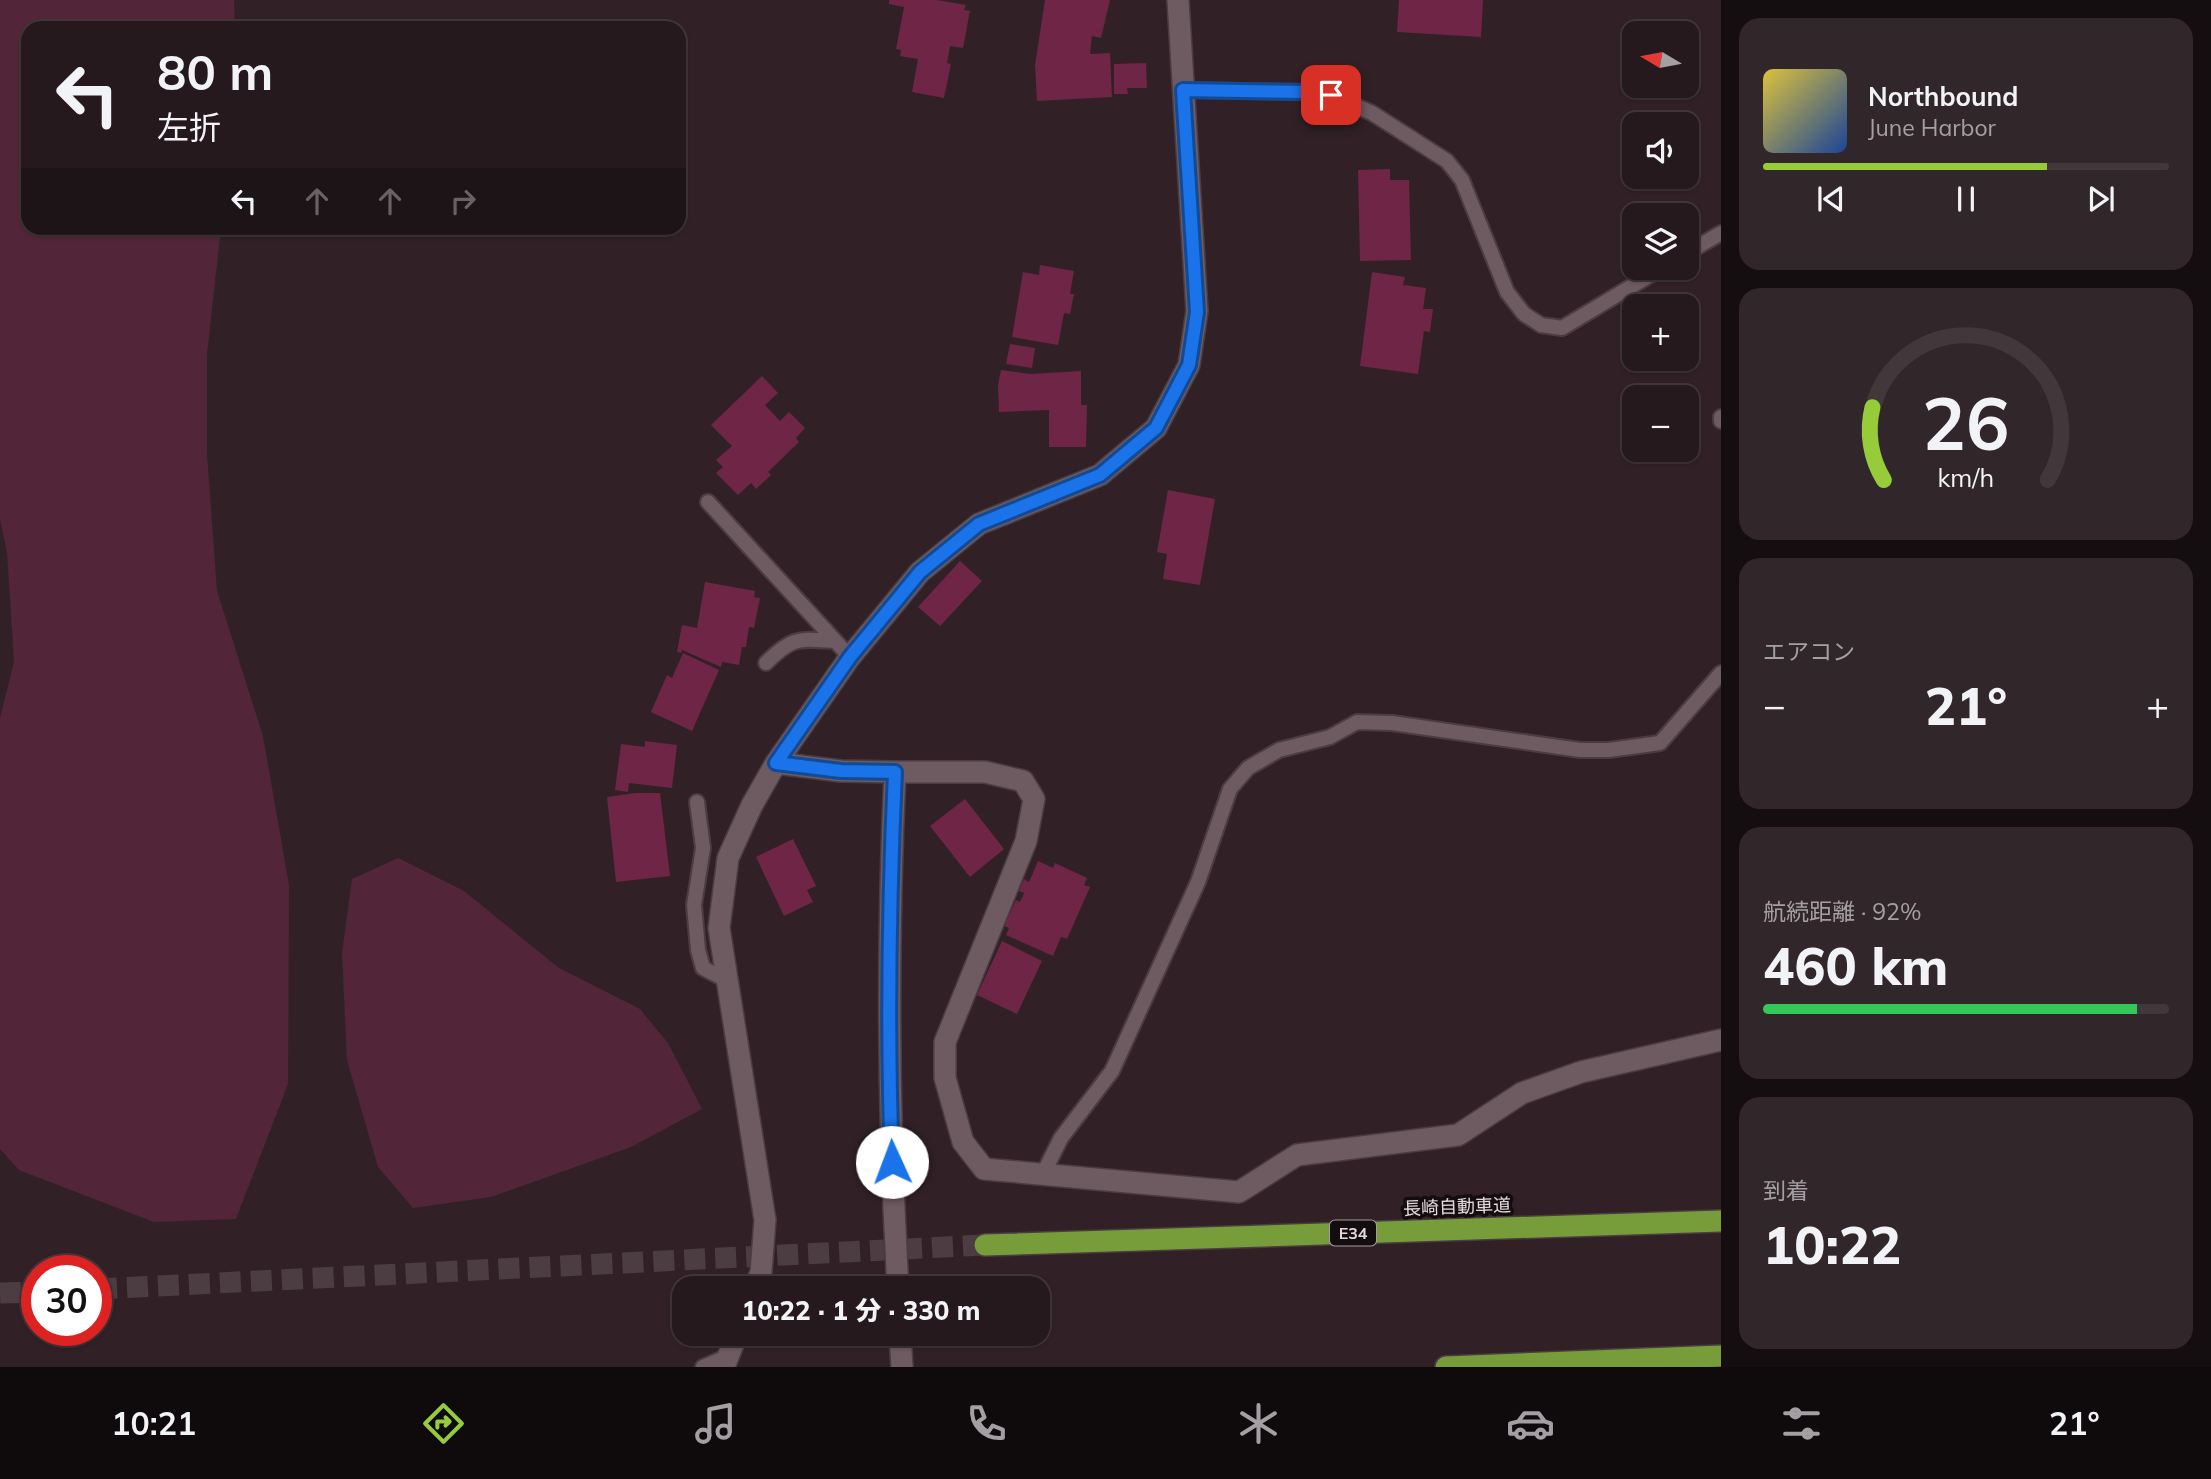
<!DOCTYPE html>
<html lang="ja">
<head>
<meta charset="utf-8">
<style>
  :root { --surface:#25191d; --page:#31262a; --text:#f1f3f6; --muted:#a3a0a4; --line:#42383b; --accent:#96cc39 }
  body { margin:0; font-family:Mulish,"Noto Sans JP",sans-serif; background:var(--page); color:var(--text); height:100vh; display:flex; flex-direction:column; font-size:26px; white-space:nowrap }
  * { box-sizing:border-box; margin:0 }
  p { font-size:23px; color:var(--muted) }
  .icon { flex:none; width:38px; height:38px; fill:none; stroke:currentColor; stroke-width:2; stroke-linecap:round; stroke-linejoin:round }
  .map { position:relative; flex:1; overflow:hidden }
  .drawer { display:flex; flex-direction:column; gap:18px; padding:18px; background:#140e10; width:490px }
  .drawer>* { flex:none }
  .banner { position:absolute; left:21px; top:21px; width:665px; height:214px; border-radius:21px; box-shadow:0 2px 5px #0004,0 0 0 2px var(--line); background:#25191d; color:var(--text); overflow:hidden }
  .needle { width:46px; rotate:280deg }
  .tools { position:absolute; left:1622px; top:21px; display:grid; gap:14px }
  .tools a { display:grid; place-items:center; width:77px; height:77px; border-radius:14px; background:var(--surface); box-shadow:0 2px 5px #0004,0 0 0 2px var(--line); font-size:35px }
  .speed { position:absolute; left:21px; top:1255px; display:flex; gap:14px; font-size:35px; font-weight:700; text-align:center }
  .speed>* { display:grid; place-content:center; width:91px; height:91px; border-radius:50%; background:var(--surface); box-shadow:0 2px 5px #0004,0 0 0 2px var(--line); line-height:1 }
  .speed .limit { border:10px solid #d22; background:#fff; color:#111 }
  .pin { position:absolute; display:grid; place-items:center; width:60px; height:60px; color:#fff; margin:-30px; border-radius:14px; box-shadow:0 4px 10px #0006 }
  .me { position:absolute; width:77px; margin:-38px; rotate:358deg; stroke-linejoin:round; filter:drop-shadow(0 0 5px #0008) }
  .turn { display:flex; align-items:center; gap:24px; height:147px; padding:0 21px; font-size:32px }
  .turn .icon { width:91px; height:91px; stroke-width:2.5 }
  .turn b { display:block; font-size:49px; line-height:60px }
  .lanes { display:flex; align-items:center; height:66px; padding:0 21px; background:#0003; justify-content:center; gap:35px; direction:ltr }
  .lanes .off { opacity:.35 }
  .big { font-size:52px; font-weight:800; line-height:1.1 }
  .drawer .widget { flex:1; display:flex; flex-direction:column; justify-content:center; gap:10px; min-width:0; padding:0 24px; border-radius:21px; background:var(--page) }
  .drawer .dial { align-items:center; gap:0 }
  .dial svg { height:182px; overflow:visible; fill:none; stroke:var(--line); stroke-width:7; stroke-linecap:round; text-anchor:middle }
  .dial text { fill:var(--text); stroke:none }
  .song { display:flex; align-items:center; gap:21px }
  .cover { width:84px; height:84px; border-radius:10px; background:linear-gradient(135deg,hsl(50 70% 55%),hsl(220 70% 35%)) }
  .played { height:7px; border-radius:4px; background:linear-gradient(90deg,var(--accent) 70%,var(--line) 70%) }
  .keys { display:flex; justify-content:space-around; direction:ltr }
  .heat { display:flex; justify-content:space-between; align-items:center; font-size:38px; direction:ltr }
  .charge { height:10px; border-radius:5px; background:linear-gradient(90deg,#34c759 92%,var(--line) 0) }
  .trip { position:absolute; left:672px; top:1276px; width:378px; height:70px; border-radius:21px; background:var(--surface); box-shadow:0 2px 5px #0004,0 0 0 2px var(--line); font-weight:800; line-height:70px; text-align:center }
  .tabs { display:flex; height:112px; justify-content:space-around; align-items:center; background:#0f0a0c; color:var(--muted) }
  .tabs .icon { width:49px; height:49px }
  .tabs .active { color:var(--accent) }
  .tabs b { font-size:32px; color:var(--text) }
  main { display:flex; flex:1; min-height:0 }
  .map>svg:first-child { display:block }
  .green { fill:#522638 }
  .building { fill:#6f2546 }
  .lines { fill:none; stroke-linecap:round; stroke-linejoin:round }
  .motorway-tunnel { stroke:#4c3d42; stroke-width:21; stroke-dasharray:21 10; stroke-linecap:butt }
  .service-casing { stroke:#4a3c41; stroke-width:18 }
  .minor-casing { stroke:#4a3c41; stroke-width:24 }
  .motorway-casing { stroke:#4a3c41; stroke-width:24 }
  .service { stroke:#6e5a61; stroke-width:14 }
  .minor { stroke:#6e5a61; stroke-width:21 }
  .motorway { stroke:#769d39; stroke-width:21 }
  .route-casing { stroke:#114b97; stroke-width:18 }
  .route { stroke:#1a73e8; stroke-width:12 }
  .labels { text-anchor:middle; stroke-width:7; stroke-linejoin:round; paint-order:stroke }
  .shield { fill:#140d0f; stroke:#a69c9f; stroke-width:2 }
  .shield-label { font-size:16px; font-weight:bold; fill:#e5d9dd }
  .street-label { font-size:18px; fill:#e5d9dd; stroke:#140d0f }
</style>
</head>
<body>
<main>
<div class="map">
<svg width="1721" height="1367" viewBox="0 0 1721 1367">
  <rect width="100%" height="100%" fill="#312127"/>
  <path class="green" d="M 0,0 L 234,0 L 235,28 L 28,28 L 28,228 L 221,228 L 207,354 L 207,454 L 217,591 L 263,736 L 289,885 L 288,1084 L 236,1219 L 154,1222 L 19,1170 L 0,1149 L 0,718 L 14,662 L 7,552 L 0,519 Z
    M 398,858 L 464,891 L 559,968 L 640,1009 L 668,1043 L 702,1109 L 631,1147 L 491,1197 L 413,1208 L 378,1167 L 347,1060 L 342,953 L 352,879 Z"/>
  <path class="building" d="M 889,0 L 937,0 L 966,5 L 964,10 L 970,11 L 963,48 L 950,46 L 947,63 L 951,64 L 944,98 L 912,92 L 918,59 L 900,56 L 901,50 L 896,49 L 904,7 L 889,4 Z
    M 1045,0 L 1110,0 L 1101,38 L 1092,36 L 1090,54 L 1110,53 L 1112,97 L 1037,101 L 1035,65 Z
    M 1399,0 L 1483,0 L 1481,37 L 1397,32 Z
    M 1146,63 L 1147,88 L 1127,88 L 1128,94 L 1114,94 L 1114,64 Z
    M 1390,169 L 1390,180 L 1409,180 L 1411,260 L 1360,261 L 1358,170 Z
    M 1040,265 L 1074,271 L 1070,294 L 1074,294 L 1070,314 L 1064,313 L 1058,345 L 1012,337 L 1023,272 L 1039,275 Z
    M 1372,272 L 1405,277 L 1403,285 L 1426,288 L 1423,309 L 1433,309 L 1430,332 L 1424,331 L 1418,374 L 1360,366 Z
    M 1010,344 L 1035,348 L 1032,368 L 1006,364 Z
    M 1001,370 L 1031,374 L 1081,371 L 1081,405 L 1087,405 L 1086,447 L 1049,447 L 1049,410 L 999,412 L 998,385 Z
    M 762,376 L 778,393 L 765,405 L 780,421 L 789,412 L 805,428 L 796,438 L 799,442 L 768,472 L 771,475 L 756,489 L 751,483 L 738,495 L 716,473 L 723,467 L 716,460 L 732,446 L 711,425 Z
    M 1168,490 L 1215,499 L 1200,585 L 1163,579 L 1167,554 L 1157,552 Z
    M 960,561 L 982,581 L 940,626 L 918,607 Z
    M 705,582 L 755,591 L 754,597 L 760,598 L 754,628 L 749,627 L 746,647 L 742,647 L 739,665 L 722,662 L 721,667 L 682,650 L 681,653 L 677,652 L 682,625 L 697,628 Z
    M 683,653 L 719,670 L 692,731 L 651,712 L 667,675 L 672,678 Z
    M 645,741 L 677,745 L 672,788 L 629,783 L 628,792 L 615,790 L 621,744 L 645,747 Z
    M 635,793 L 660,793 L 670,876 L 616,882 L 607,797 Z
    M 965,799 L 1004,849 L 970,877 L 930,826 Z
    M 793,839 L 816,886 L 807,890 L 813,902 L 784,916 L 756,857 Z
    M 1038,861 L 1053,868 L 1055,863 L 1087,878 L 1084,885 L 1090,887 L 1067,939 L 1061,937 L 1053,956 L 1006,935 L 1009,928 L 1004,926 L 1016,900 L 1020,902 L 1024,893 L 1019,891 L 1024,879 L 1029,882 Z
    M 1002,941 L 1042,961 L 1017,1014 L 977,995 Z"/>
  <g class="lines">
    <path class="motorway-tunnel" d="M 96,1289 L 985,1245
      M 0,1293 L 37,1292"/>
    <defs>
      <path id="service" d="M 1183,90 L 1307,92 L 1331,95 L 1372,113 L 1447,161 L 1462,180 L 1507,292 L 1524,314 L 1541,325 L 1562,328 L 1662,268
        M 1687,253 L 1721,233
        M 1721,417 L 1721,421
        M 708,502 L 850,657
        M 766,663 C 793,636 799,639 835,641
        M 697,802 L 703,848 L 694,905 L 698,950 L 703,968 L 728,981
        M 1043,1174 L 1061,1138 L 1112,1071 L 1198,882 L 1230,789 L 1248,768 L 1279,750 L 1330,737 L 1357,722 L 1392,723 L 1580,750 L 1609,750 L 1660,743 L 1721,673
        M 703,1367 L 729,1356"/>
      <path id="minor" d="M 776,763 L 841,771 L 895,772 C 887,944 888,1116 898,1288
        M 895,772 L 985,772 L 1023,781 L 1034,799 L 1026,841 L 945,1042 L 945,1078 L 963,1142 L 984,1169 L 1239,1192 L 1297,1155 L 1458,1135 L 1522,1093 L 1581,1072 L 1721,1040
        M 755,1288 L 761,1272 L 765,1220 L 719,928 L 728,858 L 752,805 L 776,763 L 850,657 L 920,572 L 979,524 L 1100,475 L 1156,428 L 1189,365 L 1197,311 L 1178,0
        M 900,1334 L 902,1367
        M 724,1367 L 737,1334"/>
      <path id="motorway" d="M 985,1245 L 1721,1221
        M 1446,1367 L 1721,1356"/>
    </defs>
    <use href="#service" class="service-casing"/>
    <use href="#minor" class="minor-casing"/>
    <use href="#motorway" class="motorway-casing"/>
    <use href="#service" class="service"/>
    <use href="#minor" class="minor"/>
    <use href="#motorway" class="motorway"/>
  </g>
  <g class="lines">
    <defs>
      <path id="route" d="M 892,1162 C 887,1032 889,902 895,772 L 841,771 L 776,763 L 850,657 L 920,572 L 979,524 L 1100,475 L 1156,428 L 1189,365 L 1197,312 L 1183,90 L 1307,92 L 1331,95"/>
    </defs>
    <use href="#route" class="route-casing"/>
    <use href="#route" class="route"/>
  </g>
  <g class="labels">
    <rect class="shield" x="1330" y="1220.5" width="46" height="25" rx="5"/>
    <g class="shield-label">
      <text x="1353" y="1239">E34</text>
    </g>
    <g class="street-label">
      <text transform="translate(1457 1207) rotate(-2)" y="6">長崎自動車道</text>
    </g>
  </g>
</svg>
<div class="tools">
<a><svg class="needle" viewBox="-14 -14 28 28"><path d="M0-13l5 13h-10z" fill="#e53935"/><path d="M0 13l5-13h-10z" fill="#a3a0a4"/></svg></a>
<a><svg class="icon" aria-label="sound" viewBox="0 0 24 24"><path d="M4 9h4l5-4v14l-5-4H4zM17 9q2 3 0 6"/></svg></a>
<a><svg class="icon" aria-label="layers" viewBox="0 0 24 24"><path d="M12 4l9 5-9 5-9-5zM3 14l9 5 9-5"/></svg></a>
<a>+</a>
<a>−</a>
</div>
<div class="speed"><div class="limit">30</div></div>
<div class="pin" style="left:1331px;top:95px;background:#d93025"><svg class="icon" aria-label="arrive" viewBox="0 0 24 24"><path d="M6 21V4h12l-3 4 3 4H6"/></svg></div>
<svg class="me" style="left:892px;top:1162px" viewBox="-20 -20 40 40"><circle r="19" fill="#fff"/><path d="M0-13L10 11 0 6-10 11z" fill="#1a73e8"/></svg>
<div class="trip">10:22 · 1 分 · 330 m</div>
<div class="banner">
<div class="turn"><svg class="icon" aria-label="left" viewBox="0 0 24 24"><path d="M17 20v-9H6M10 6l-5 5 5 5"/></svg><div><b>80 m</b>左折</div></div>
<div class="lanes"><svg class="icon" aria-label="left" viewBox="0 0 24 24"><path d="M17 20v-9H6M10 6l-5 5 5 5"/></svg><svg class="icon off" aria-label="ahead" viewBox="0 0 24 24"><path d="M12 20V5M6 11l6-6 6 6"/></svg><svg class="icon off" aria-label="ahead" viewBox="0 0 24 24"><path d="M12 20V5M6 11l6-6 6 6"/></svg><svg class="icon off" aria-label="right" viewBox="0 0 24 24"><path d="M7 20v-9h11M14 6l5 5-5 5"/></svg></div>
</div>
</div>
<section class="drawer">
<div class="widget">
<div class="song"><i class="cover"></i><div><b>Northbound</b><p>June Harbor</p></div></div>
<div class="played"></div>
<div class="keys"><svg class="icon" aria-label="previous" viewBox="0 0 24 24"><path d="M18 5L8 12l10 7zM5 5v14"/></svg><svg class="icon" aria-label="pause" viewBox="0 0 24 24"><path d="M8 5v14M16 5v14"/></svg><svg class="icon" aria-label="next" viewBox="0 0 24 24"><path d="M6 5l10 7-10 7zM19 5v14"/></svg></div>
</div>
<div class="widget dial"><svg viewBox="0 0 100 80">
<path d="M14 69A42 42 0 1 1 86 69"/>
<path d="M14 69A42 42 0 0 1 9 37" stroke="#96cc39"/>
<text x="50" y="56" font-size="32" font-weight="700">26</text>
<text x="50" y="72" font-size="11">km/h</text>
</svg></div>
<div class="widget"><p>エアコン</p>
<div class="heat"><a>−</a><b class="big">21°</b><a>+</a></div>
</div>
<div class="widget"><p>航続距離 · 92%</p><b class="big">460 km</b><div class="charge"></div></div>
<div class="widget"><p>到着</p><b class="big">10:22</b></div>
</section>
</main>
<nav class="tabs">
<b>10:21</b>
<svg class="icon active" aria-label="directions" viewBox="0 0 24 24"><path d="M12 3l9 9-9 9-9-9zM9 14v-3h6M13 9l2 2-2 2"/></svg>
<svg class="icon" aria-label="music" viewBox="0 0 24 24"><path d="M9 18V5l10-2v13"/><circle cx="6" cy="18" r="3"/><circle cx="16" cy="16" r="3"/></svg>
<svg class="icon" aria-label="phone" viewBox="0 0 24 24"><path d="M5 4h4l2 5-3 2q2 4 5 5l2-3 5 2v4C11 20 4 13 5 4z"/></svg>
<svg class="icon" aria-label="climate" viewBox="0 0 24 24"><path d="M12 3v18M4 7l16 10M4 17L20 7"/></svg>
<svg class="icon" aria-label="car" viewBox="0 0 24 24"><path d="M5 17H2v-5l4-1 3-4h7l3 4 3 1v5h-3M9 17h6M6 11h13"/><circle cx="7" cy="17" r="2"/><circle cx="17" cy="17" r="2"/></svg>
<svg class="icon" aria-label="filters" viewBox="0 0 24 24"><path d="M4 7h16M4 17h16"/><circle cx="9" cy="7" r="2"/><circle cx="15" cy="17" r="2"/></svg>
<b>21°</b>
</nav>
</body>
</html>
